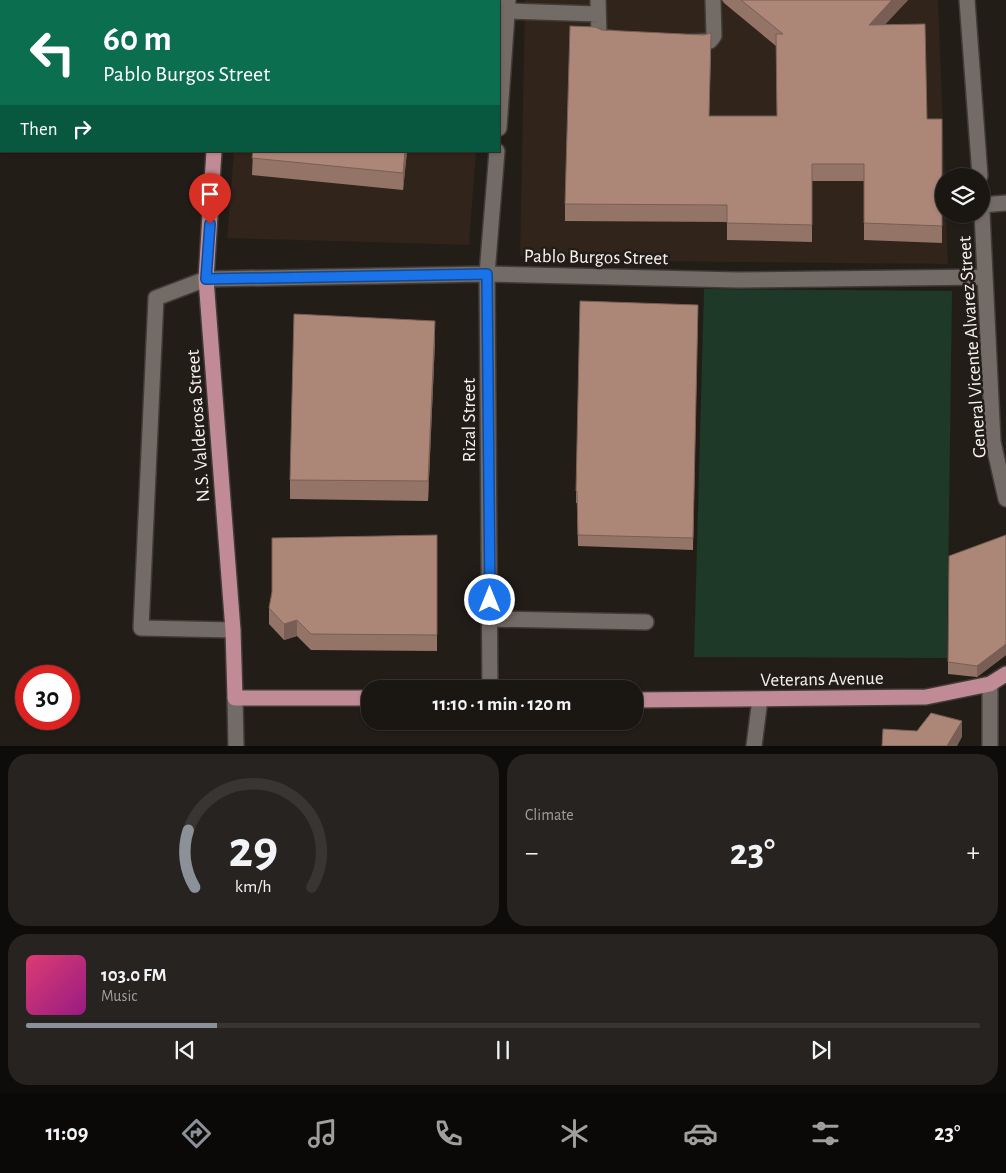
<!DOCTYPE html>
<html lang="en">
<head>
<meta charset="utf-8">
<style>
  :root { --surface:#1a1612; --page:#272320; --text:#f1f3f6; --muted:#9f9f9f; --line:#383532; --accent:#8c9099 }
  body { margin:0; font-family:"Alegreya Sans",sans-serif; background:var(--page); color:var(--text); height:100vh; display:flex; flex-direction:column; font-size:19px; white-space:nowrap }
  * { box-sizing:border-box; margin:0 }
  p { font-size:16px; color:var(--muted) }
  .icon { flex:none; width:28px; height:28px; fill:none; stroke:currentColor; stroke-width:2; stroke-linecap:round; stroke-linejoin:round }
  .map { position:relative; height:746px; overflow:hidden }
  .side { display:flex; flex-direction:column; gap:8px; padding:8px; background:#0e0c0a; flex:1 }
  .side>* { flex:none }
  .hud { position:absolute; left:0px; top:0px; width:500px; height:152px; box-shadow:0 1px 4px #0004,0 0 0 1px var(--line); background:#0b6e4f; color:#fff; overflow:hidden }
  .fabs { position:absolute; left:935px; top:168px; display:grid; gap:10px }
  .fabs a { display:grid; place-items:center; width:55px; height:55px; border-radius:50%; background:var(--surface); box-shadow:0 1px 4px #0004,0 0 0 1px var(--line); font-size:25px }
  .speed { position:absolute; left:15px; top:665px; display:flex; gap:10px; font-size:25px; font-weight:700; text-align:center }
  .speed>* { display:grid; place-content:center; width:65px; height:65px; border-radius:50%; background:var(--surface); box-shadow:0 1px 4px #0004,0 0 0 1px var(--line); line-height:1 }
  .speed .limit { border:8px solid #d22; background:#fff; color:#111 }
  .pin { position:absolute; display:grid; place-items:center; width:42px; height:42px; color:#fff; margin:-51px -21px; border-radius:50% 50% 50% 0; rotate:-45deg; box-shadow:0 0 5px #0007 }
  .pin .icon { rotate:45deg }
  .me { position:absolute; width:55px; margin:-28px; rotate:0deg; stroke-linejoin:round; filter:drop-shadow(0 0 4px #0008) }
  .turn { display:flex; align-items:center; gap:18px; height:105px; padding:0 20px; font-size:22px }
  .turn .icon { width:65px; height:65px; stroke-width:2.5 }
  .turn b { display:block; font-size:35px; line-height:42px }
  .then { display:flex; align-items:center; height:48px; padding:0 20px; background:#0003; gap:10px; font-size:19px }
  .big { font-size:38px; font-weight:700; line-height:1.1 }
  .side .tile { flex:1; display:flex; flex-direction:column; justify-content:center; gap:8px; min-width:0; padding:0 18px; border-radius:20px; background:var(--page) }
  .side .dial { align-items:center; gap:0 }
  .dial svg { height:130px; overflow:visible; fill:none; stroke:var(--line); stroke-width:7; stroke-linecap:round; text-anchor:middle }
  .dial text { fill:var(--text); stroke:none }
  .song { display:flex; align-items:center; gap:15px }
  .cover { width:60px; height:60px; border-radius:8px; background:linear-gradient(135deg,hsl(340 70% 55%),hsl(310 70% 35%)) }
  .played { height:5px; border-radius:2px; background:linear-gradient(90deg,var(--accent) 20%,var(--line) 20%) }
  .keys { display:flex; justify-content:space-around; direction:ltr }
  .heat { display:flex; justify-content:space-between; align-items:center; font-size:28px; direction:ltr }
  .side .tiles { flex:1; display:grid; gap:8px; grid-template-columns:1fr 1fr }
  .tile:last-child { grid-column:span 2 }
  .trip { position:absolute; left:361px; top:680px; width:282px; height:50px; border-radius:20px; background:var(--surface); box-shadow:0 1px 4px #0004,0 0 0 1px var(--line); font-weight:700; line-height:50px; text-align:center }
  .menu { display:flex; height:80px; justify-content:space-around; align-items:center; background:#0a0907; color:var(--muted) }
  .menu .icon { width:35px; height:35px }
  .menu .current { color:var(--accent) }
  .menu b { font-size:22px; color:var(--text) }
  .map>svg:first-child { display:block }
  .built { fill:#30241b }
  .green { fill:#1f3928 }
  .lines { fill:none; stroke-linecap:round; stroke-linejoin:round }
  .minor-casing { stroke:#403b37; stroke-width:18 }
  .major-casing { stroke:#403b37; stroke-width:18 }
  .minor { stroke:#736b65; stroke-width:15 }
  .major { stroke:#c08b94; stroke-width:15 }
  .wall { fill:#947467 }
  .shaded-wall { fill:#785e54 }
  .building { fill:#ac8778; stroke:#785e54 }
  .route-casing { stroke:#114b97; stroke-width:12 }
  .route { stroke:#1a73e8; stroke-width:9 }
  .labels { text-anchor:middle; stroke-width:5; stroke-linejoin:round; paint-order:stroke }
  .street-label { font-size:19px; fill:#f6f2ee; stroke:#231d18 }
</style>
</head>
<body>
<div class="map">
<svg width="1006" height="746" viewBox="0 0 1006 746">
  <rect width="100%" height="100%" fill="#231d18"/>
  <path class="built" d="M 247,0 L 488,0 L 247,1 Z
    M 525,0 L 938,0 L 945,176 L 944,214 L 946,214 L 948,264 L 633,261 L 520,256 Z
    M 234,151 L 476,151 L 469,245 L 227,238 Z"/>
  <path class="green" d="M 704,289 L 952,291 L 947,658 L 694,657 Z"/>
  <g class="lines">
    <defs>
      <path id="minor" d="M 598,0 L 599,36 L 602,38 L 611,38
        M 967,0 L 980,176
        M 508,11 L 598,14
        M 691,42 L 710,41 L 714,36 L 713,0
        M 499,128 L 508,0
        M 981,192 L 993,442 L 1006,499
        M 982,205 L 1006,203
        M 490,619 L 646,622
        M 233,630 L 141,628 L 156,298 L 206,279 L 487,274 L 738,280 L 984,277
        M 490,689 L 487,274 L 497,151
        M 235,698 L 236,746
        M 754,746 L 760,699
        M 990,746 L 990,684"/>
      <path id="major" d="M 225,1 L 226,0
        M 214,151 L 206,279 L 233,630 L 235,698 L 370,698
        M 635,700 L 926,697 L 990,684 L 1006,674"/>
    </defs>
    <use href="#minor" class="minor-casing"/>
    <use href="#major" class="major-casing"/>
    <use href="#minor" class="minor"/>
    <use href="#major" class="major"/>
  </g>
  <path class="wall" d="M 722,0 L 908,0 L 885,24 L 927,119 L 942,119 L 942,243 L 864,240 L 864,181 L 812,181 L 812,242 L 727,240 L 727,222 L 565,221 L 565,204 L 602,30 L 711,50 L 709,116 L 777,116 L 776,46 L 724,3 Z
    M 253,151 L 407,151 L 403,190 L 252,175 Z
    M 698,305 L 693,550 L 578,546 L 577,503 L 576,503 L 576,491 Z
    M 435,341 L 428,501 L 290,499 L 290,480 Z
    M 437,535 L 437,651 L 311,650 L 297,636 L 284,640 L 269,624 L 269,608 Z
    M 1006,535 L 1006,655 L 977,677 L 948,674 L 948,662 Z"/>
  <path class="shaded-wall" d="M 892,0 L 908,0 L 869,42 L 869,25 Z
    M 405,151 L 407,151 L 403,190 L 403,173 Z
    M 435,321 L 435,341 L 428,501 L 428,481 Z
    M 297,620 L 297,636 L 284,640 L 284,624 Z
    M 1006,644 L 1006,655 L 977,677 L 977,666 Z
    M 962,721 L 962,737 L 957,746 L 947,746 Z"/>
  <path class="building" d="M 43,0 L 162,0 L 162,1 L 43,1 Z
    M 279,0 L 365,0 L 364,1 L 279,1 Z
    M 741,0 L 892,0 L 869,25 L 925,24 L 927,119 L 942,119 L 942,226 L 864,223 L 864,164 L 812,164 L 812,225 L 727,223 L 727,205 L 565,204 L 570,26 L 595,27 L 602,30 L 704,35 L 711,33 L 709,116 L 777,116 L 776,34 L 783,34 Z
    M 253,151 L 405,151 L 403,173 L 252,158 Z
    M 580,301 L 698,305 L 693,538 L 578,535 L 577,491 L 576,491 Z
    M 294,314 L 435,321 L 428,481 L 290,480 Z
    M 437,535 L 437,635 L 311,634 L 297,620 L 284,624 L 269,608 L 272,592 L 272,538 Z
    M 1006,535 L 1006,644 L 977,666 L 948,662 L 949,556 Z
    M 931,713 L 962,721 L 947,746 L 882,746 L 883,729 L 917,731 Z"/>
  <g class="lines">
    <defs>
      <path id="route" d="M 210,224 L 206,279 L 487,274 L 490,600"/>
    </defs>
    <use href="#route" class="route-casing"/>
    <use href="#route" class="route"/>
  </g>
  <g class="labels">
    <g class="street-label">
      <text transform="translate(596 256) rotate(1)" y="7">Pablo Burgos Street</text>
      <text transform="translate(971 347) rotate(-94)" y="7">General Vicente Alvarez Street</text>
      <text transform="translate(468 420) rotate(-90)" y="7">Rizal Street</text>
      <text transform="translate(197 426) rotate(-94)" y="7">N.S. Valderosa Street</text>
      <text transform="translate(822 678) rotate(-1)" y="7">Veterans Avenue</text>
    </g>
  </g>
</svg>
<div class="fabs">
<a><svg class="icon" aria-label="layers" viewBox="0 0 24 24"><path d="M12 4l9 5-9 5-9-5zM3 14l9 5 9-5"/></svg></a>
</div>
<div class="speed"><div class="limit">30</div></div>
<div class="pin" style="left:210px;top:224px;background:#d93025"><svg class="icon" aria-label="arrive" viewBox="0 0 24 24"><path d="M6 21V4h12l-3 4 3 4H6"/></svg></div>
<svg class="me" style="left:490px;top:600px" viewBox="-20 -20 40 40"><circle r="17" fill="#1a73e8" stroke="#fff" stroke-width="3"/><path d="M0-11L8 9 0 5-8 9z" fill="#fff"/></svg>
<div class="trip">11:10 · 1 min · 120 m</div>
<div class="hud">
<div class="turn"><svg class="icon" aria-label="left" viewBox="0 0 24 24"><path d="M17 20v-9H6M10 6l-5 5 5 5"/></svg><div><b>60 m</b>Pablo Burgos Street</div></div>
<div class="then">Then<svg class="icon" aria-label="right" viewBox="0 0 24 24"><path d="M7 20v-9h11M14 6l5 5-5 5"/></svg></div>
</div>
</div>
<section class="side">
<div class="tiles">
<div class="tile dial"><svg viewBox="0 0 100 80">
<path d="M14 69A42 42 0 1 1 86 69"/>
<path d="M14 69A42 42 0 0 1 10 34" stroke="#8c9099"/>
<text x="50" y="56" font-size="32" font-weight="700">29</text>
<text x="50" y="72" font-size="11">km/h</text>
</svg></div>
<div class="tile"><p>Climate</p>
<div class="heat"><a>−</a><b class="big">23°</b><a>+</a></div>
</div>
<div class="tile">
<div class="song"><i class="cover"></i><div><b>103.0 FM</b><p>Music</p></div></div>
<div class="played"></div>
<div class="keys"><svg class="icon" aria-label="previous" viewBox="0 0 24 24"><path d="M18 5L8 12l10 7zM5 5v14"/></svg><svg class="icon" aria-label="pause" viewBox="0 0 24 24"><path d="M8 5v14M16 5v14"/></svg><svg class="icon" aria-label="next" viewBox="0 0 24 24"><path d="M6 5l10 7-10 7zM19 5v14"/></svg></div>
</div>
</div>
</section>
<nav class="menu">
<b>11:09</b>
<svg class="icon current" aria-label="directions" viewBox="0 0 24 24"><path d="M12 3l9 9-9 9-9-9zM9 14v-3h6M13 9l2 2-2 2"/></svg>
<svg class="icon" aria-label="music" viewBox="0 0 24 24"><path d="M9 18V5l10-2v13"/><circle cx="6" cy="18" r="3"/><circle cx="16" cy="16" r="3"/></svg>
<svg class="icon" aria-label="phone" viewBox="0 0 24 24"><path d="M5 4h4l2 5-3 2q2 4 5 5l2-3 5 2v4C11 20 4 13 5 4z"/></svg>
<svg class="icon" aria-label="climate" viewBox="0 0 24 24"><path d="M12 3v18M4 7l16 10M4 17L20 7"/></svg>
<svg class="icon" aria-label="car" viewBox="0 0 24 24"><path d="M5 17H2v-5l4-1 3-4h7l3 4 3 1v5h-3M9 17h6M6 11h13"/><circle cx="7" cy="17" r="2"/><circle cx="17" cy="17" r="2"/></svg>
<svg class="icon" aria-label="filters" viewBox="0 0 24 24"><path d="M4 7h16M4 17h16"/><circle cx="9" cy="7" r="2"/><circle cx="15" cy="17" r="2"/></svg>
<b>23°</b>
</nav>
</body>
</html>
